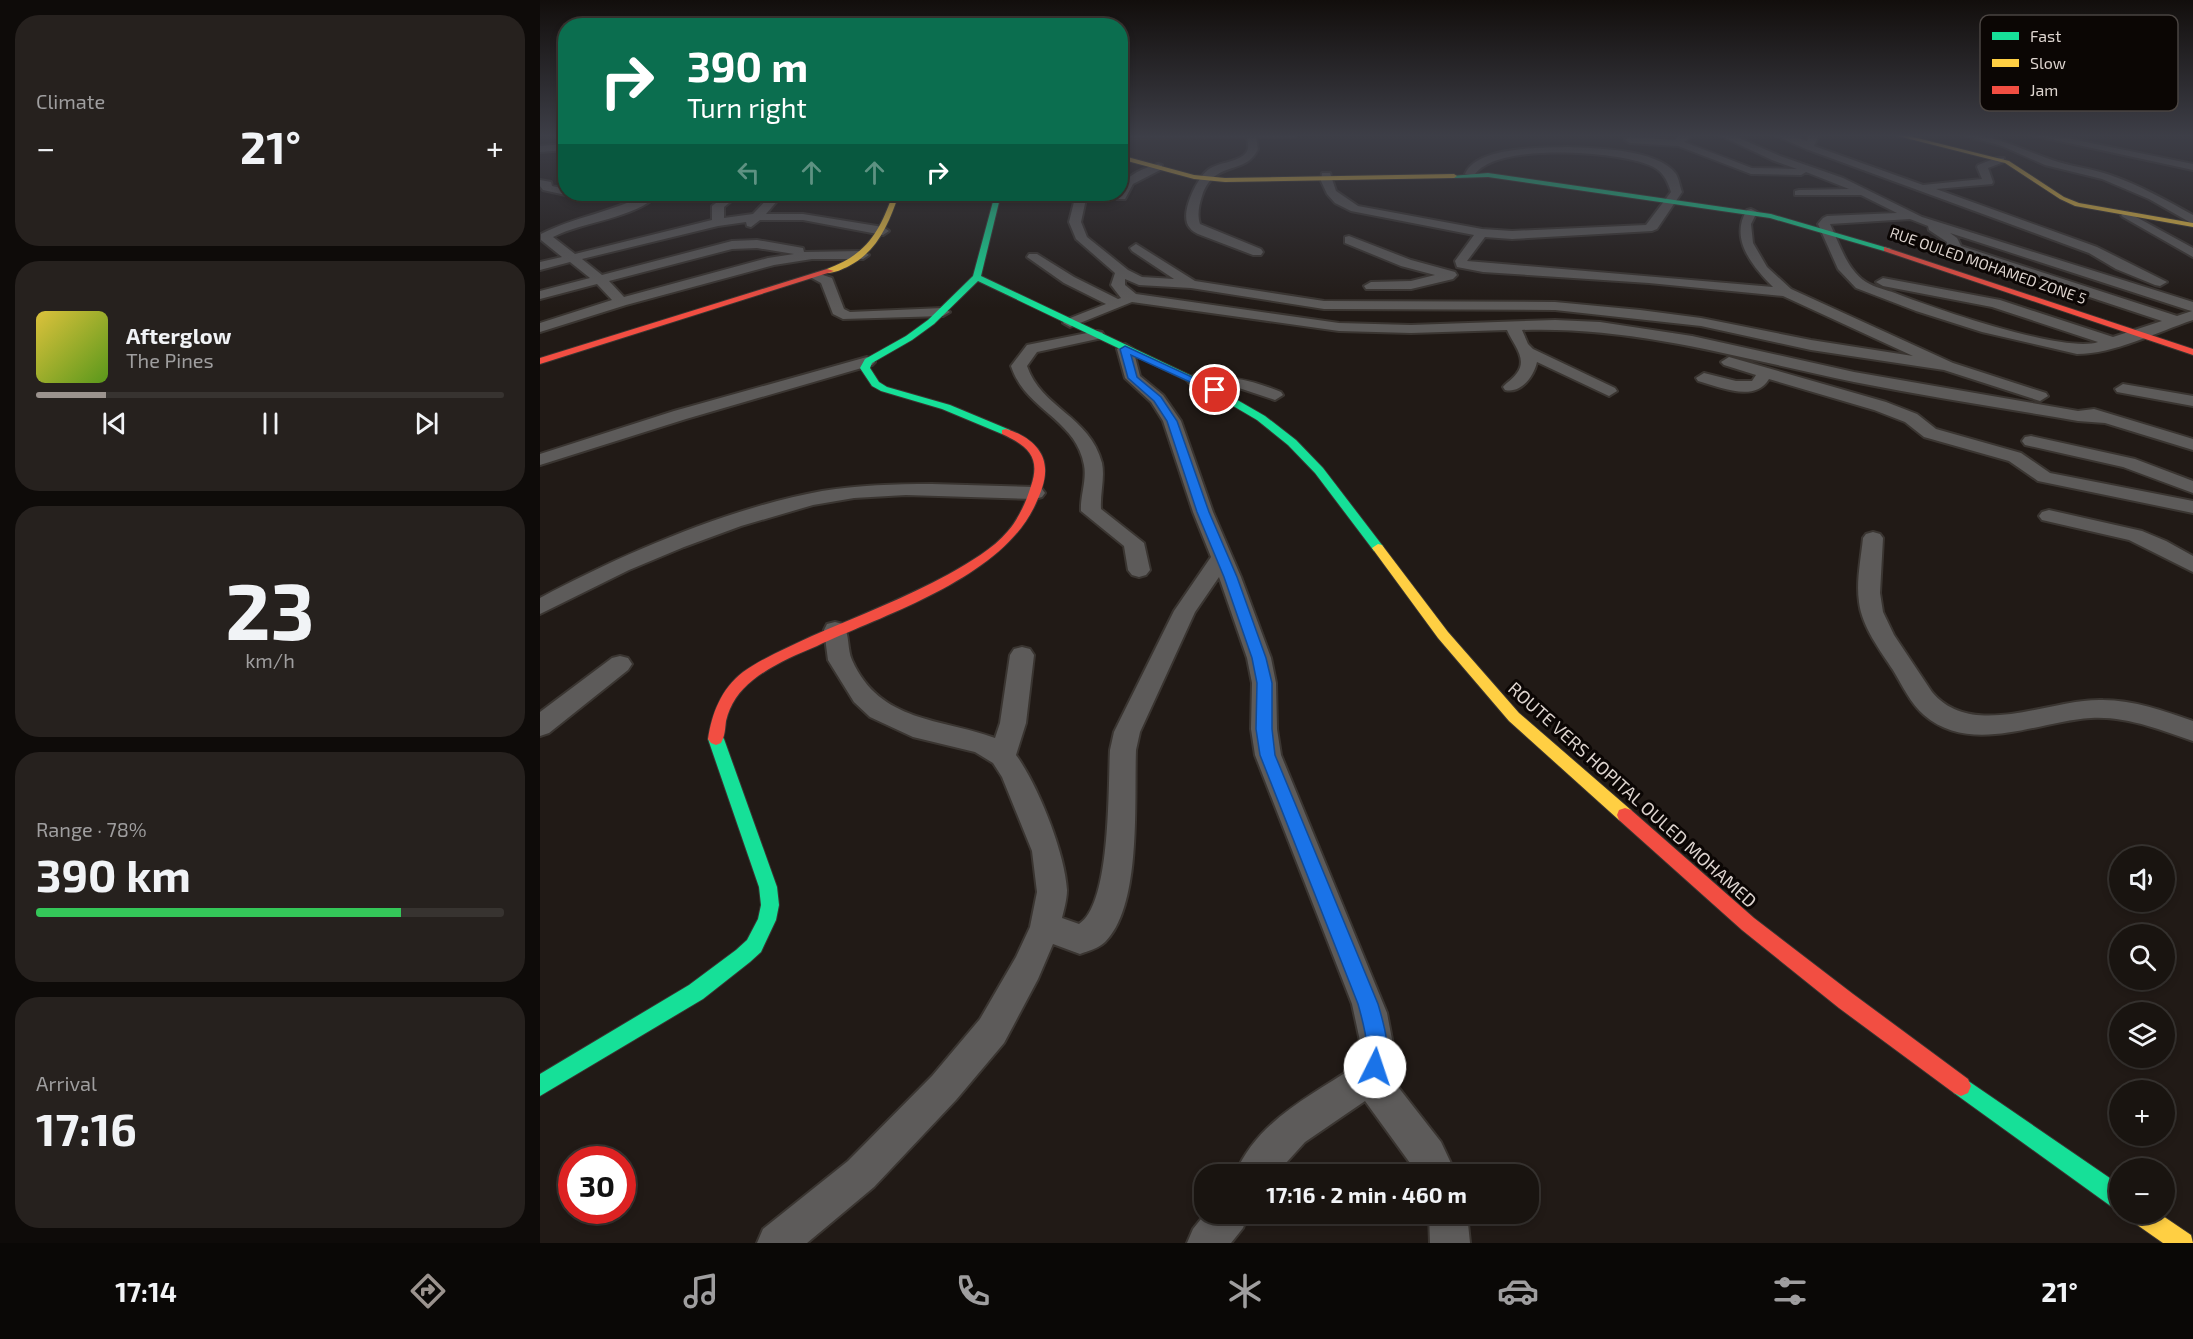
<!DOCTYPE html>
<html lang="en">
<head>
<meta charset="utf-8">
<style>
  :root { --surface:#191410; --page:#26211e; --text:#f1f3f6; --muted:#9f9e9f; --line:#373330; --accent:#9b938e }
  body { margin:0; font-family:"Exo 2",sans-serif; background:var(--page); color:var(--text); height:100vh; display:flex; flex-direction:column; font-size:22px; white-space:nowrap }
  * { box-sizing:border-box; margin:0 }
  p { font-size:20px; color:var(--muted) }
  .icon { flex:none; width:33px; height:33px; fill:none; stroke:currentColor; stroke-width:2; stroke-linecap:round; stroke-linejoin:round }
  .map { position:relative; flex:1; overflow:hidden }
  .panel { display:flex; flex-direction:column; gap:15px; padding:15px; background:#0e0b09; width:540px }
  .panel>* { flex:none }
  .banner { position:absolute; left:18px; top:18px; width:570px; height:183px; border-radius:24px; box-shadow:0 3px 9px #0003,0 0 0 2px var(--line); background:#0b6e4f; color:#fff; overflow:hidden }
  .tools { position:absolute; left:1569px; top:846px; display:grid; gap:12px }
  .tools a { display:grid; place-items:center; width:66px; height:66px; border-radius:50%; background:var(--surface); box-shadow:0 3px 9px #0003,0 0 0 2px var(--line); font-size:30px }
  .speed { position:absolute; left:18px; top:1146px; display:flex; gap:12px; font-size:30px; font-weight:700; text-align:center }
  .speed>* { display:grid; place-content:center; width:78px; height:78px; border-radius:50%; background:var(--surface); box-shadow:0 3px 9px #0003,0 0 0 2px var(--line); line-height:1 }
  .speed .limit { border:9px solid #d22; background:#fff; color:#111 }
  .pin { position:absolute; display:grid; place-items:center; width:51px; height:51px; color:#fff; margin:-26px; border:3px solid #fff; border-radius:50%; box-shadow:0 2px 6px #0007 }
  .me { position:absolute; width:66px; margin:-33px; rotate:4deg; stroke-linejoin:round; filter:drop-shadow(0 0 4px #0008) }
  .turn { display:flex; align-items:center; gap:21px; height:126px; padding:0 30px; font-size:27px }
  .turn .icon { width:78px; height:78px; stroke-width:2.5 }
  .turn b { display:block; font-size:42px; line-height:51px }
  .lanes { display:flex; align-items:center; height:57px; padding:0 30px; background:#0003; justify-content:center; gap:30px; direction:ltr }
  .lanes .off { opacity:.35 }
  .big { font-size:45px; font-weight:700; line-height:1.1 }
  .panel .tile { flex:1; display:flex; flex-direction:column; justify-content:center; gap:9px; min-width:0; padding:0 21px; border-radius:24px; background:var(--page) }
  .panel .dial { align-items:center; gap:0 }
  .dial b { font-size:78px; line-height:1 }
  .song { display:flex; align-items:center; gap:18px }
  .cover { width:72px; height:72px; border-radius:9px; background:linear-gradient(135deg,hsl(50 70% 55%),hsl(90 70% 35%)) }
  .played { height:6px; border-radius:3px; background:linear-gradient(90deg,var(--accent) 15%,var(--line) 15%) }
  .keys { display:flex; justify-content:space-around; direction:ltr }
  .heat { display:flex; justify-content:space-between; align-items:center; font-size:33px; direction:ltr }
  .charge { height:9px; border-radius:4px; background:linear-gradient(90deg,#34c759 78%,var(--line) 0) }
  .trip { position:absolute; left:654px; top:1164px; width:345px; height:60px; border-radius:24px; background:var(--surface); box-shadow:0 3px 9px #0003,0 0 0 2px var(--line); font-weight:700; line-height:60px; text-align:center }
  .menu { display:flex; height:96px; justify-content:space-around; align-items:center; background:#0a0806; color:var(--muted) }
  .menu .icon { width:42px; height:42px }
  .menu .active { color:var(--accent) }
  .menu b { font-size:27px; color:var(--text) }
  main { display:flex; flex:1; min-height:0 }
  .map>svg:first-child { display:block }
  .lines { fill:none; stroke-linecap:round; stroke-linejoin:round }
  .street-casing { stroke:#3a3531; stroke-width:4 }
  .fast-casing { stroke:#3a3531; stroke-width:2 }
  .slow-casing { stroke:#3a3531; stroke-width:2 }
  .jam-casing { stroke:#3a3531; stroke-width:2 }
  .street { fill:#5d5b5a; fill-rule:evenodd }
  .fast { fill:#16e098; fill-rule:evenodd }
  .slow { fill:#ffcf43; fill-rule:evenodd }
  .jam { fill:#f24e42; fill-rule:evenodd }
  .route { fill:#1a73e8; stroke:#114b97; stroke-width:1.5 }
  .labels { text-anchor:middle; stroke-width:6; stroke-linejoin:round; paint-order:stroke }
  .far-street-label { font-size:15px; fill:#ddd4cf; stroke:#0b0604 }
  .street-label { font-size:18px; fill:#ddd4cf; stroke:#0b0604 }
  .key { fill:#0b0604; stroke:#4a4441; stroke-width:1.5 }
  .key-label { font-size:16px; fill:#ddd4cf }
</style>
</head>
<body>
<main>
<section class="panel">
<div class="tile"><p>Climate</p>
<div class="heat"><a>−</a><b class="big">21°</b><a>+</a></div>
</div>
<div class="tile">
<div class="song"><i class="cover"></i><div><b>Afterglow</b><p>The Pines</p></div></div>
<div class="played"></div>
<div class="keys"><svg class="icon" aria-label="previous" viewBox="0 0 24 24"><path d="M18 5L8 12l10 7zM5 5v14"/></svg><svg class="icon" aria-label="pause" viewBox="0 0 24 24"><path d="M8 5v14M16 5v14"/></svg><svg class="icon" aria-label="next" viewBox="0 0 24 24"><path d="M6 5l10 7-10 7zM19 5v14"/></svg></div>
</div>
<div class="tile dial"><b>23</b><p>km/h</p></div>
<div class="tile"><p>Range · 78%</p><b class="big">390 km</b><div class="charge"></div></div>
<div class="tile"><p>Arrival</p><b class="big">17:16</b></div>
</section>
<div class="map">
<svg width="1653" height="1243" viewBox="0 0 1653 1243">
  <rect width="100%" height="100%" fill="#211a16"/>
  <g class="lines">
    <defs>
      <path id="street" d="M 580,134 L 759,134 L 754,137 L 716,137 L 718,149 C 706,176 674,159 662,196 C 659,205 657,215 660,224 L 721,249 L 723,252 L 721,255 L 713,255 L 658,234 C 655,232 652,231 650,228 C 638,216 657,177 669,169 C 680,162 694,163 704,155 C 710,150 708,144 707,137 L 580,138 Z
        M 1140,134 L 1154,134 L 1144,142 L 1212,168 L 1257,169 L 1232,160 L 1177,134 L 1190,134 L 1240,156 L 1303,178 L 1382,217 L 1653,302 L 1653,320 C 1617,332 1574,354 1537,354 L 1442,332 L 1376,311 L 1316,288 L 1298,269 L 1278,224 L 1283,218 L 1287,216 L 1357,213 L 1321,195 L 1255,195 L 1255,191 L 1259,190 L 1309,189 L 1266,172 L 1261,175 L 1211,174 L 1138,146 L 1090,143 L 1085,140 L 1090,137 L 1135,140 ZM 1370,219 L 1388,226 L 1389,230 L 1407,242 L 1407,246 L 1413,252 L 1622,321 L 1573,337 L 1460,300 L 1343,278 L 1336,282 L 1343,286 L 1452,307 L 1558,342 C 1525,354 1393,308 1355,293 C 1346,290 1334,287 1326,282 C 1307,270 1299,243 1290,224 ZM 1410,233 L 1648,310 L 1652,311 L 1637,316 L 1421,246 L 1417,238 Z
        M 1232,134 L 1247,134 L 1267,141 L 1269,134 L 1279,134 L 1274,146 L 1383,185 L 1442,179 L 1437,167 L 1438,165 L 1456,158 L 1464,158 L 1464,162 L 1448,168 L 1453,182 L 1452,184 L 1396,189 L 1557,247 L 1627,282 L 1620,286 L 1615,285 L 1576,269 L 1549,253 L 1266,149 Z
        M 1419,134 C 1454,134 1480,149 1512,160 C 1531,167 1551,168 1570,175 C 1599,185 1626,200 1653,215 L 1653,224 L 1609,199 L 1562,179 L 1505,165 L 1462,146 Z
        M 1487,134 L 1507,134 L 1653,164 L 1653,170 Z
        M 26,144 L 26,150 L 0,152 L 0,146 Z
        M 1027,147 C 1055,148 1118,149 1136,174 C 1139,179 1140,187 1142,192 L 1117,229 L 1112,231 L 972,239 L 945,237 L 927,261 L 1233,287 C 1212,266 1189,238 1207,210 L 1211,209 L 1217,212 L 1211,224 L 1213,243 L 1227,267 L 1251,289 L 1413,363 L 1506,393 L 1508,396 L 1500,401 L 1404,370 L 1271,350 L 1161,326 L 1015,310 L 784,309 L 651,288 L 599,285 L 585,279 L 585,285 L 596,294 L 799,323 L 871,325 L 1015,320 L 1060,322 L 1152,336 L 1314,372 L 1538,411 L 1554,409 L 1653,439 L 1653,450 L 1565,423 L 1538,421 C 1463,408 1388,397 1314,382 C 1203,359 1096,326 982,330 L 988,344 L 993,349 L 1075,388 L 1077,391 L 1069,396 L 997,362 C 994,376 981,394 965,390 L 963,387 C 967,382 973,379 977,373 C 988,359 973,344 967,330 L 871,333 L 799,331 L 592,302 L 530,327 L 523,323 L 525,320 L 566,304 L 524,283 L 487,257 L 489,254 L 497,254 L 534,277 L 578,299 L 581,298 L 571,285 L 575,273 L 536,239 L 529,222 L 536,194 L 547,194 L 541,222 L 547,237 L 588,270 L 602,277 L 634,279 L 592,251 L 590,248 L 596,244 L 655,281 L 784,301 L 1015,302 L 1100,310 L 1161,318 L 1271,340 L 1373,356 L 1243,296 L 1109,283 L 943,272 L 917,267 L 915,261 L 934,235 L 811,211 L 795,203 L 787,194 L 781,181 L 782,173 L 790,173 L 796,191 L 818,206 L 942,229 L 972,231 L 1106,225 L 1131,192 C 1127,179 1122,170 1109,165 C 1077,151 952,142 934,176 L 925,174 C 937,146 1001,148 1027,147 Z
        M 618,164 L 622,165 L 622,169 L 593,184 L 585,199 L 577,199 L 575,197 L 580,194 C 580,177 604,168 618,164 Z
        M 0,180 L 11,182 L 12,186 L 26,189 L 26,194 L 30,194 L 26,195 L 3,190 L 0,186 Z
        M 32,194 L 53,194 C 48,199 37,199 32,194 Z
        M 106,194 L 119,194 C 94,219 44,221 13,237 L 35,254 L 172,220 L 172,206 L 188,194 L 200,194 L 184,207 L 184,218 L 213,214 L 232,194 L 243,194 L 226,214 L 263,214 L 343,227 L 349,231 L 343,235 L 263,220 L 220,220 L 211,227 L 207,226 L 206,222 L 178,226 L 42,259 L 62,275 L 192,241 L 217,240 L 263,248 L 264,252 L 323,251 L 329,255 L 323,259 L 272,259 L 234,265 L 86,305 L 0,332 L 0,323 L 72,300 L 57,284 L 0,299 L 0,291 L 50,278 L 30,262 L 0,270 L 0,262 L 22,257 L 1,240 L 1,234 C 34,217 73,212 106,194 ZM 217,248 L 254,254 L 228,258 L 84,297 L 69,281 L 192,249 Z
        M 1587,212 L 1653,248 L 1653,257 L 1583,217 L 1581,215 Z
        M 809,236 L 871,260 L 915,272 L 917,275 L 913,279 L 871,289 L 826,289 L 824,286 L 831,282 L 871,281 L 895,275 L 861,266 L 805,243 L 805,237 Z
        M 277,273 L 292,278 L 304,309 L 310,312 L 403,308 L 410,312 L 403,316 L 303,319 L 293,314 L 281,283 L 270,277 Z
        M 557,331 L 562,332 L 564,335 L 562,338 L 497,352 L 487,366 C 501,408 550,416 562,463 C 565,478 560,493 561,509 L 604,543 L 610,570 L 606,575 L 599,577 L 592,575 L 588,570 L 584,546 L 541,511 C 540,496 547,480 544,465 C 536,419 485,410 471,366 L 487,345 Z
        M 585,344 L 593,349 L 600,376 L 623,395 L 641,421 L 673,512 L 701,577 L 731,658 L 736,683 L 737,729 L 741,755 L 847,1013 L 854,1050 L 848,1074 L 901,1142 L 916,1174 L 878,1174 L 825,1101 L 765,1142 L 736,1174 L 695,1174 C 718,1120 771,1096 817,1065 L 820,1041 L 812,1004 L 715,755 L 711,729 L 712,683 L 707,658 L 679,577 L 655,612 L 600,732 L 596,750 C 594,800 602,906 565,942 C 559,948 548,951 540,954 L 513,944 L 498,979 L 464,1043 L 416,1100 L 334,1187 L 267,1243 L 217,1243 L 223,1229 L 308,1161 L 392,1076 L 440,1019 L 476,957 L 490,927 L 497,892 L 492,851 L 462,777 L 453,763 L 435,752 L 373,737 L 330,717 L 314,702 L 288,660 L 284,630 L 287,624 L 295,622 L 303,624 C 310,635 307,649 312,660 C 340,723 401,718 455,738 L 460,723 L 470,655 L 474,649 L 482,647 L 490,649 L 494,655 L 486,723 L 476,755 C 498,785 525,853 527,890 C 527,899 524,910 522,918 L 539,924 C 571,904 568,788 570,750 L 574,732 L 634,611 L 671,557 L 653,512 L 623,421 L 611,402 L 585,378 L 577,349 Z
        M 327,357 L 332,359 L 335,362 L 332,365 L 146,419 L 0,465 L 0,454 L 134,411 Z
        M 1189,357 L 1346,402 L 1377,414 L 1396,429 L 1481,453 L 1510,473 L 1653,501 L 1653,513 L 1498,481 L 1469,461 L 1384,437 L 1365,422 L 1334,410 L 1229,379 C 1215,403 1180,387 1158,381 L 1156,378 L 1164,373 L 1196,381 L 1212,381 L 1216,375 L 1184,365 L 1181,362 Z
        M 655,375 C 686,375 712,380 741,392 L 743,395 L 735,400 L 696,387 L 649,383 L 647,380 Z
        M 1583,384 L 1653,396 L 1653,406 L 1577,392 L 1575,389 Z
        M 1491,436 L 1595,459 L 1653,481 L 1653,493 L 1583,467 L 1485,445 L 1482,441 L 1485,437 Z
        M 392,484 L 495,487 L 502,489 L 505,493 L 502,497 L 495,499 L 366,495 L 314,498 L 273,505 L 201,526 L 144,547 L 89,570 L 0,614 L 0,598 C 84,553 189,508 282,491 C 318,485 355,484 392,484 Z
        M 1509,510 L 1602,531 L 1626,541 L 1653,556 L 1653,572 L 1589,540 L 1502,520 L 1499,516 L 1502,512 Z
        M 1333,532 L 1340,534 L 1343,538 L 1340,593 L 1343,612 L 1354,635 L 1392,692 C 1433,741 1510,698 1563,700 C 1594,700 1624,711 1653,721 L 1653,741 C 1620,730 1587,716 1551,718 C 1498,721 1432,756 1384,715 C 1371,704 1362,685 1353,670 C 1340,650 1322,627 1319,602 C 1316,581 1321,559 1323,538 L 1326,534 Z
        M 80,656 L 88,658 L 92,664 L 88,670 L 9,733 L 0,736 L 0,712 L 72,658 Z
        M 665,1214 L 708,1214 L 703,1228 L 691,1243 L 647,1243 L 653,1229 Z
        M 889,1214 L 927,1214 L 930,1243 L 890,1243 Z"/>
      <path id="fast" d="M 948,173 L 1231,214 L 1351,249 L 1344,251 L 1230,218 L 948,177 L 914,178 L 911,176 Z
        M 455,194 L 461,194 L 441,276 L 673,386 L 725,416 L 756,440 L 783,468 L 842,545 L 844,548 L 842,551 L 834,551 L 775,473 L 748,445 L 717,420 L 666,390 L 438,281 L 394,324 L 372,340 L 332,363 L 330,368 L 339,382 L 347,387 L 410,405 L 470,430 L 470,434 L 462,434 L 402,409 L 341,391 L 332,386 L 320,368 L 325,359 L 366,336 L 388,320 L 433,276 Z
        M 176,733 L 181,735 L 184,739 L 237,887 L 239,905 L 236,920 L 221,952 L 210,962 L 163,999 L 0,1096 L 0,1074 L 149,985 L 196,950 L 207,940 L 218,919 L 221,905 L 219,887 L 168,739 L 171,735 Z
        M 1421,1076 L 1580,1185 L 1580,1210 L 1572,1207 L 1414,1093 L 1411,1086 L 1414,1079 Z"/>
      <path id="slow" d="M 1350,134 L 1361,134 L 1469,161 L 1524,197 L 1539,203 L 1653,223 L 1653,227 L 1535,206 L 1520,199 L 1465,163 Z
        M 580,155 L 654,175 L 685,178 L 914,174 L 917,176 L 914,178 L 685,182 L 654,179 L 580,159 Z
        M 353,194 L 359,194 C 349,223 338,251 309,266 C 303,269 295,273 287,273 L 287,269 C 327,254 339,233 353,194 Z
        M 838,544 L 842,545 L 908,632 L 979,713 L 1091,810 L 1093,815 L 1091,820 L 1085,822 L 1079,820 L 969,721 L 898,638 L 832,548 Z
        M 1589,1214 L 1620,1214 L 1651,1235 L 1653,1243 L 1623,1243 L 1593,1222 Z"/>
      <path id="jam" d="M 1344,247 L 1653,349 L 1653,355 L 1344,251 Z
        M 287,269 L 294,271 L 0,364 L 0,358 Z
        M 466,429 C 484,434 504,447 505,468 C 506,480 501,492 496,503 C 464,577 346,614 277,646 C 255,655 232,665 213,680 C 199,691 190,704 186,721 C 185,729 185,736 181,743 L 176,745 L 171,743 L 168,739 C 172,713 181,689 203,672 C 224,657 249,647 272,636 C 318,616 365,598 409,574 C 430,562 453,549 468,531 C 479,518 486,502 491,486 C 501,457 488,446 462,434 L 462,430 Z
        M 1085,808 L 1091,810 L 1214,918 L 1313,994 L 1428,1079 L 1431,1086 L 1428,1093 L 1421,1096 L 1414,1093 L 1299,1008 L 1202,930 L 1079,820 L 1077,815 L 1079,810 Z"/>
    </defs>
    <use href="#street" class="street-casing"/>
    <use href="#fast" class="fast-casing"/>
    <use href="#slow" class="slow-casing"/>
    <use href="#jam" class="jam-casing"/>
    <use href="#street" class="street"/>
    <use href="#fast" class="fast"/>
    <use href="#slow" class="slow"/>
    <use href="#jam" class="jam"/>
  </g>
  <linearGradient id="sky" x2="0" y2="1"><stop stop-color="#120e0c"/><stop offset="0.44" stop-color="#3d3e47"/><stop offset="1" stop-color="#3d3e47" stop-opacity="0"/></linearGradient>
  <rect width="1653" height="308" fill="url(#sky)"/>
  <path class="route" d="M 585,346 L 680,390 L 672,392 L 591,355 L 597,377 L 621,397 L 637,421 L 669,512 L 697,577 L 726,658 L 732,683 L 732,729 L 735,755 L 838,1004 C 845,1028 852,1050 842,1075 L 835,1078 L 828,1075 C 823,1065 828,1057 827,1047 C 826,1032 822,1018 818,1004 L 720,755 L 716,729 L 717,683 L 712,658 L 684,577 L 657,512 L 627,421 L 614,401 L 588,378 L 580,349 Z"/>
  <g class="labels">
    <g class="far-street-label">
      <text transform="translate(1448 266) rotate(19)" y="5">RUE OULED MOHAMED ZONE 5</text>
    </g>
    <g class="street-label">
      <text transform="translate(1092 795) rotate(42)" y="6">ROUTE VERS HOPITAL OULED MOHAMED</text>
    </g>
  </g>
  <rect x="1440" y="15" width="198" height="96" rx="9" class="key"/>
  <rect x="1452" y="32" width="27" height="8" fill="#16e098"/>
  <rect x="1452" y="59" width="27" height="8" fill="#ffcf43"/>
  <rect x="1452" y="86" width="27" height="8" fill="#f24e42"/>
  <g class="key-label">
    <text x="1490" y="42">Fast</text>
    <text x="1490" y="69">Slow</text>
    <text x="1490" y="96">Jam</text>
  </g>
</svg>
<div class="tools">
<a><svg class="icon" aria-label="sound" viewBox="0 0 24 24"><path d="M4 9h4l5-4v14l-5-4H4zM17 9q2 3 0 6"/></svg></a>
<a><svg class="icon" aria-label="search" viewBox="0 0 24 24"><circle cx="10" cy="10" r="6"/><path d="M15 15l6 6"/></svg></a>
<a><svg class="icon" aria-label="layers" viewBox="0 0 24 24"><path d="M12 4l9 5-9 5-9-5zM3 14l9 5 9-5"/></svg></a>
<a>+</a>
<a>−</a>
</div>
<div class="speed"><div class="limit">30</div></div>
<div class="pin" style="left:675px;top:390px;background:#d93025"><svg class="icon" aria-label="arrive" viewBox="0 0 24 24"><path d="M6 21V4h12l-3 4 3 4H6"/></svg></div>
<svg class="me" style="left:835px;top:1067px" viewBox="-20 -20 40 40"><circle r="19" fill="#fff"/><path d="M0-13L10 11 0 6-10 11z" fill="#1a73e8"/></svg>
<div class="trip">17:16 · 2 min · 460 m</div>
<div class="banner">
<div class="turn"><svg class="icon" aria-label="right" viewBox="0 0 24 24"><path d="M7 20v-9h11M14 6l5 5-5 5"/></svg><div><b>390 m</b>Turn right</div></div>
<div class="lanes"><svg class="icon off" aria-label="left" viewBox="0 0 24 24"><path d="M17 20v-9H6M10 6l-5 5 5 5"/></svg><svg class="icon off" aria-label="ahead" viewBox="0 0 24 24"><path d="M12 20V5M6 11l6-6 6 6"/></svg><svg class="icon off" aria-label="ahead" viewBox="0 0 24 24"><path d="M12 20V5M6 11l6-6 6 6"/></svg><svg class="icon" aria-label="right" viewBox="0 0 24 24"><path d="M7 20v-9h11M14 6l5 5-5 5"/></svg></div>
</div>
</div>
</main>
<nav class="menu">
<b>17:14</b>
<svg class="icon active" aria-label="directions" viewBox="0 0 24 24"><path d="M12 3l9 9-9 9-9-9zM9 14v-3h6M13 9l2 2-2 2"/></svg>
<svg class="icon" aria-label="music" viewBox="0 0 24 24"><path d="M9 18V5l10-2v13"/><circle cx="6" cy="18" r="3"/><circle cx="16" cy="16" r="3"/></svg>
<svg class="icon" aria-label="phone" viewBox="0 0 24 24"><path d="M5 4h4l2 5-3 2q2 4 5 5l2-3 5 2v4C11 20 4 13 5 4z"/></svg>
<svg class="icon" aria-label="climate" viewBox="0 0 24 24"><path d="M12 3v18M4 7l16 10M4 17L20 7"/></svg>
<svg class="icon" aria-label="car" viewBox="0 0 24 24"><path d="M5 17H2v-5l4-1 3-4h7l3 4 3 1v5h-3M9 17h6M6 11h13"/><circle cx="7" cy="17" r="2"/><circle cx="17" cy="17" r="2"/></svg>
<svg class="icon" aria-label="filters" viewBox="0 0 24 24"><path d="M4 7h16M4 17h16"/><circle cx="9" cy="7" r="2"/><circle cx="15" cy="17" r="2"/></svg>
<b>21°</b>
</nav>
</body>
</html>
